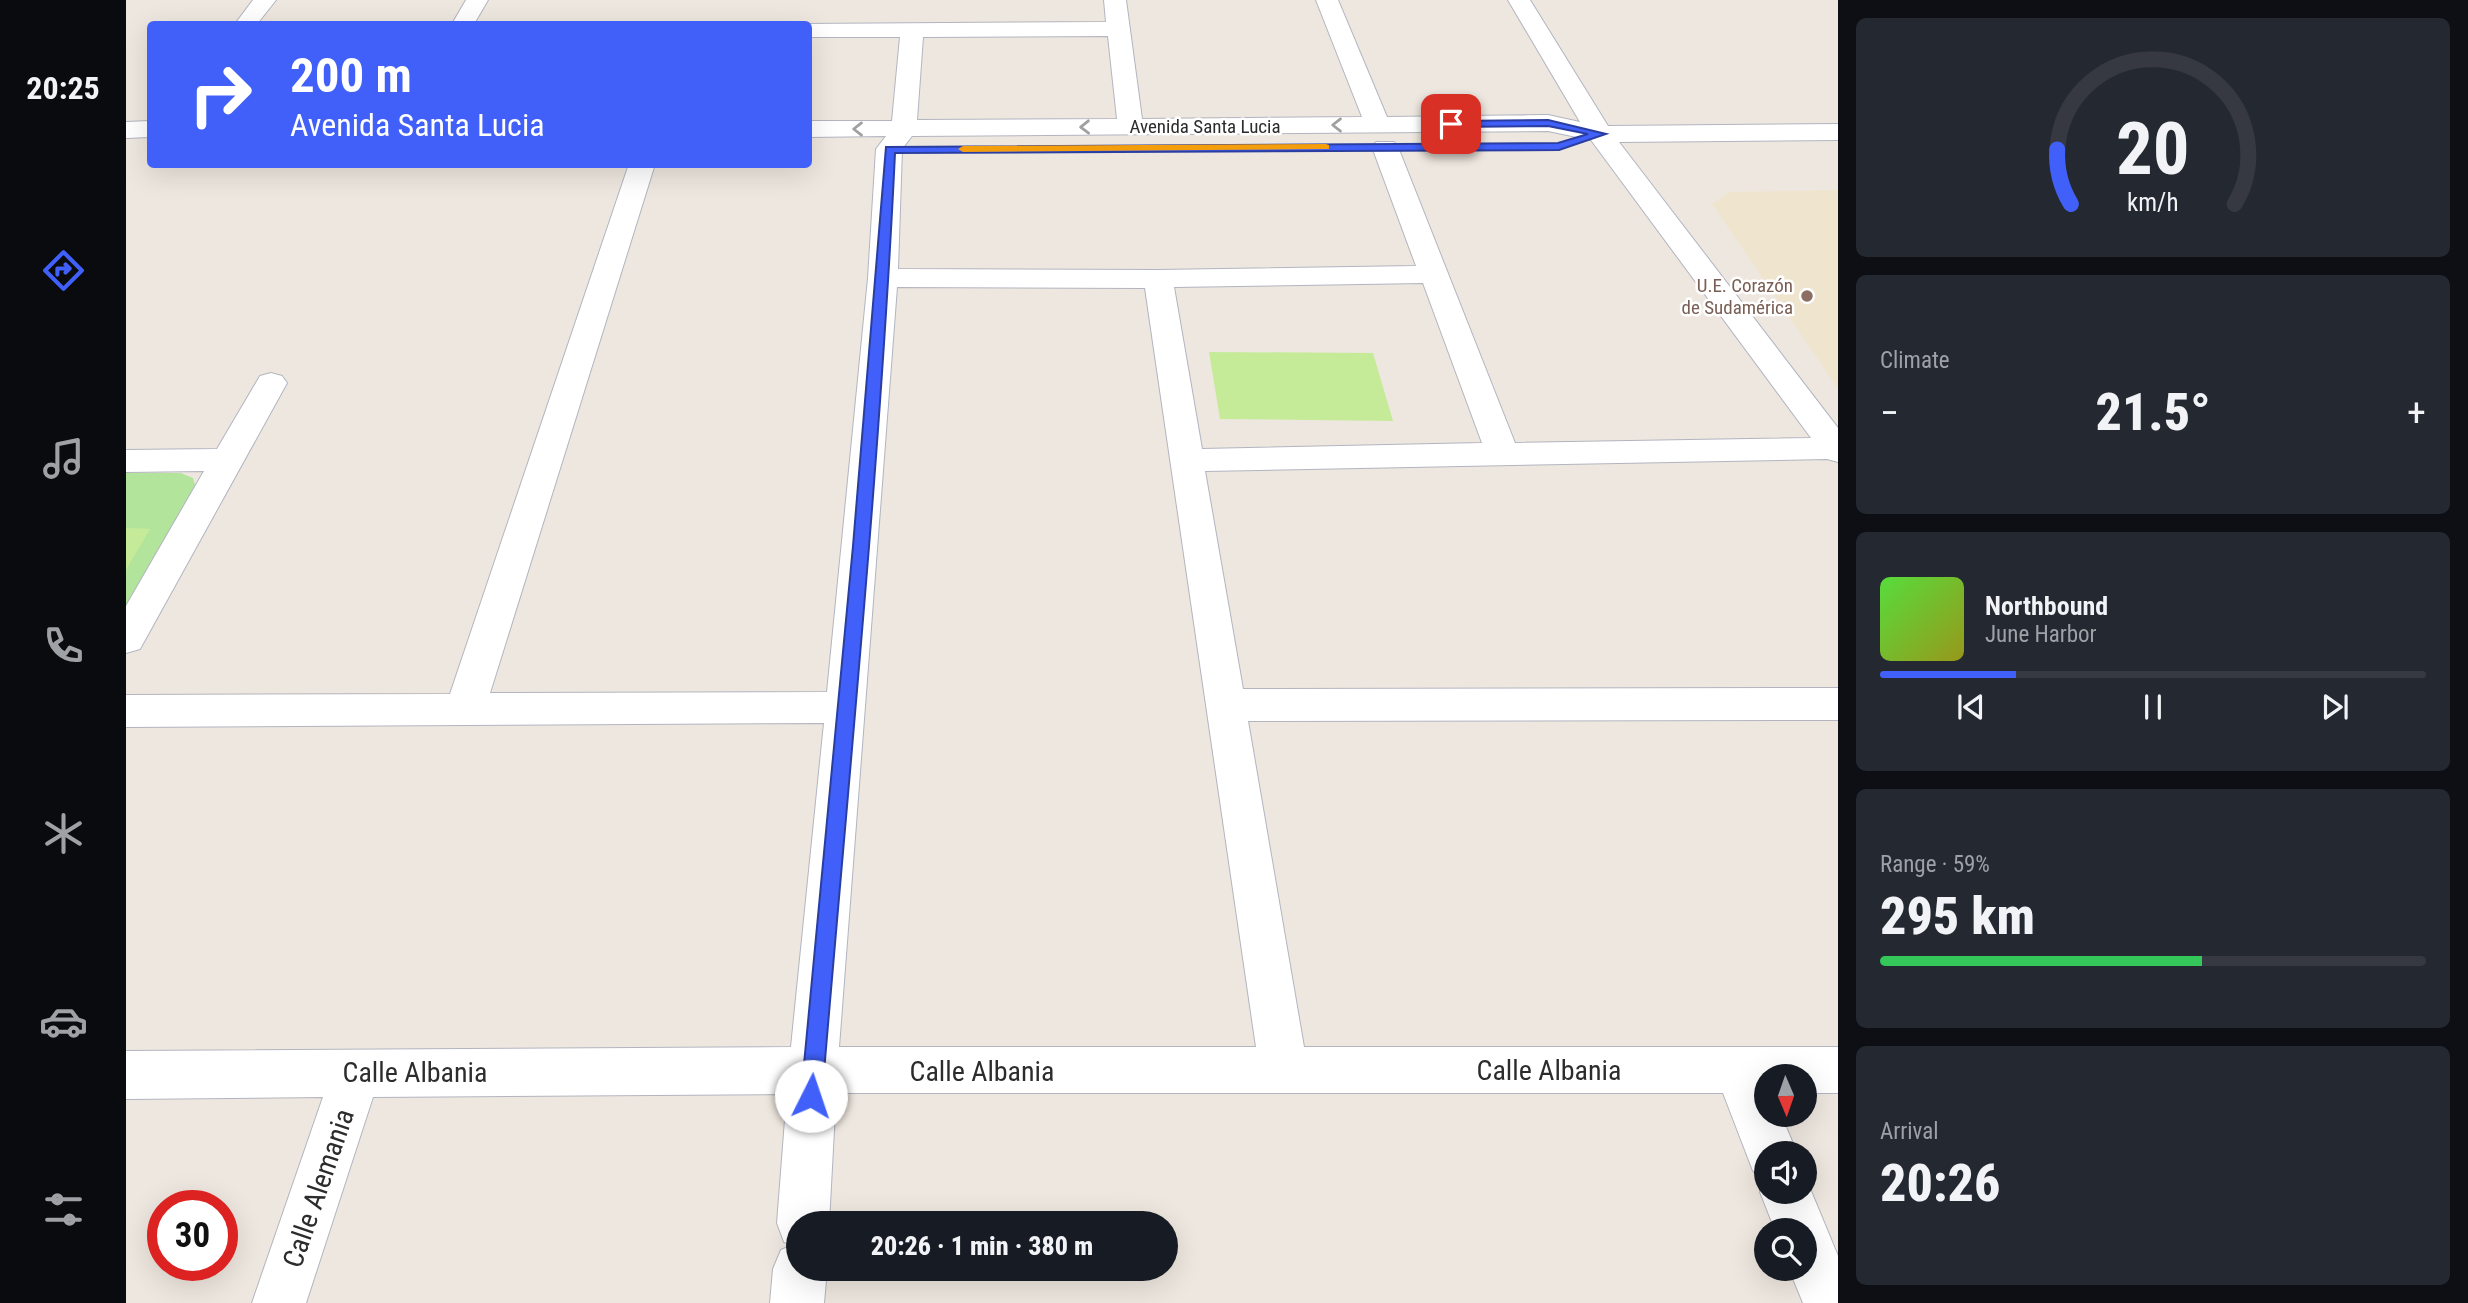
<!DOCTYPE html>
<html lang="en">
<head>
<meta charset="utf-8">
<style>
  :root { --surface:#171b24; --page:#242831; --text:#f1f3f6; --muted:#9ea1a6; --line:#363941; --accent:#4060f9 }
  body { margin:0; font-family:"Roboto Condensed",sans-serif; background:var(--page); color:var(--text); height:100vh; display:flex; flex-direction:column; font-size:26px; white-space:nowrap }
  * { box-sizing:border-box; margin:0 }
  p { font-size:23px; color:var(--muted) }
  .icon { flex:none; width:38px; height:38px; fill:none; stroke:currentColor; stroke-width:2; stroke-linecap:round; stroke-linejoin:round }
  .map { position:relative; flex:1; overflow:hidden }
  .details { display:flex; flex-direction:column; gap:18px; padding:18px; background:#0d0f14; width:630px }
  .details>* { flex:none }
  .guide { position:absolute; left:21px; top:21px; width:665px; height:147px; border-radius:7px; box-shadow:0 7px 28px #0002; background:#4060f9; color:#fff; overflow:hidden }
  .needle { width:46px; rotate:178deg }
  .tools { position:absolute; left:1628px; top:1064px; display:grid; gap:14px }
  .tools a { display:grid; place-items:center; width:63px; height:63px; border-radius:50%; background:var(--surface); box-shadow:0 7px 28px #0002; font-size:35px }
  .speed { position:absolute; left:21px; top:1190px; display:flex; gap:14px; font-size:35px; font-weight:700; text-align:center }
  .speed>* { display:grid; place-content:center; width:91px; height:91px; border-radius:50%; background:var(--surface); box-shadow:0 7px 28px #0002; line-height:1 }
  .speed .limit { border:10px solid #d22; background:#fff; color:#111 }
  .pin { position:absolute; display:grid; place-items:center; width:60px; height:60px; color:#fff; margin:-30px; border-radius:14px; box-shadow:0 4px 10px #0006 }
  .me { position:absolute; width:77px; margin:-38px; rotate:4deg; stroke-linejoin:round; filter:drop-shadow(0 0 5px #0008) }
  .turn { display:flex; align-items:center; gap:24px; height:147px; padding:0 28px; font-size:32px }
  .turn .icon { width:91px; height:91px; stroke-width:2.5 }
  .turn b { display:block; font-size:49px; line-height:60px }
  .big { font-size:52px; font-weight:800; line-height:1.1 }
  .details .tile { flex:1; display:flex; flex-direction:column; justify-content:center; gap:10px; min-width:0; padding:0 24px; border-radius:10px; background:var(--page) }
  .details .dial { align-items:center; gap:0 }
  .dial svg { height:182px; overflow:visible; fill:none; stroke:var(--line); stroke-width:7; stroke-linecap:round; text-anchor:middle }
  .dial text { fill:var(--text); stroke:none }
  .song { display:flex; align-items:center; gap:21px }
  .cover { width:84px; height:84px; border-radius:10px; background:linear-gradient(135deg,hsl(110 70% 55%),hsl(60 70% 35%)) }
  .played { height:7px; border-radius:4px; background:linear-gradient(90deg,var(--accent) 25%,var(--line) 25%) }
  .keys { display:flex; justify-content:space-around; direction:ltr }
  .heat { display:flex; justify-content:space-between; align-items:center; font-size:38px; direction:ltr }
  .charge { height:10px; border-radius:5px; background:linear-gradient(90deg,#34c759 59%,var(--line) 0) }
  .trip { position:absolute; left:660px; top:1211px; width:392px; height:70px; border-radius:35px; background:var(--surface); box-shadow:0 7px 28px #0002; font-weight:800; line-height:70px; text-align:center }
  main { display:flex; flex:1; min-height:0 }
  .tabs { display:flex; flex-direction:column; width:126px; justify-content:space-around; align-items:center; background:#090b0e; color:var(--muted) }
  .tabs .icon { width:49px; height:49px }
  .tabs .on { color:var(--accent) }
  .tabs b { font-size:32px; color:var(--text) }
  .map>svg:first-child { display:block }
  .education { fill:#efe5cf }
  .green { fill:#b3e49c }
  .pitch { fill:#c6eb98 }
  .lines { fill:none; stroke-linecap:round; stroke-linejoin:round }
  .street-casing { stroke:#b2b5c0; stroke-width:2 }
  .street { fill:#fff; fill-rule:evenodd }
  .oneway { stroke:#a0a0a0 }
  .route { fill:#4060f9; stroke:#2a3ea2; stroke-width:2 }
  .slow { fill:#f59e0b }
  .education-dot { fill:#8d6e63; stroke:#fff; stroke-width:2.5 }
  .labels { text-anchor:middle; stroke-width:5; stroke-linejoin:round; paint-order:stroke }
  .far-street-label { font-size:19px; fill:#2c2c2c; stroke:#fff }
  .far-education-label { font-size:19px; fill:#785e54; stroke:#fff; text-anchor:end }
  .near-street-label { font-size:28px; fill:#2c2c2c; stroke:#fff }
</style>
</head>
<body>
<main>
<nav class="tabs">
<b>20:25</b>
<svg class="icon on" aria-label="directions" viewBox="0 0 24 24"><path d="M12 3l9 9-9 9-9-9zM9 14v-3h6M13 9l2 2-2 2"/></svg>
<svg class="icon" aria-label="music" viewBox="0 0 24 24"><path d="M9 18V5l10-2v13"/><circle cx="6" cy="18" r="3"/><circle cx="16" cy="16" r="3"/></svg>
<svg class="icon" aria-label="phone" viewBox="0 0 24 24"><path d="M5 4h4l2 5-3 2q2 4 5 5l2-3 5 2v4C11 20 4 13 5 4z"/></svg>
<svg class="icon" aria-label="climate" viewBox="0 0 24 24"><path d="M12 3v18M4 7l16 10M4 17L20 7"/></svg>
<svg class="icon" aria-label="car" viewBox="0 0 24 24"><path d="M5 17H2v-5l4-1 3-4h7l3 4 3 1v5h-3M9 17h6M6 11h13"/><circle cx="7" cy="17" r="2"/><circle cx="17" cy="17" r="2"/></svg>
<svg class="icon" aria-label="filters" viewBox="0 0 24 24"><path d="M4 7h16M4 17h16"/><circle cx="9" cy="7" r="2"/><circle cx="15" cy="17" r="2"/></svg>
</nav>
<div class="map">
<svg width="1712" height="1303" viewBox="0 0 1712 1303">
  <rect width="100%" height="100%" fill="#eee7df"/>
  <path class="education" d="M 1712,190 L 1712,389 L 1586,204 L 1603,192 Z"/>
  <path class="green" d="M 0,473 L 55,473 L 67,478 L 70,488 L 0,610 Z"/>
  <path class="pitch" d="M 1083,352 L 1247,353 L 1267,421 L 1094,419 Z
    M 0,528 L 24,529 L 0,570 Z"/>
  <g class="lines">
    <defs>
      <path id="street" d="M 127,0 L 150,0 L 131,24 L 109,24 Z
        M 340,0 L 362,0 L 348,24 L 326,24 Z
        M 978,0 L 1000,0 L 1016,119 L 1236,117 L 1190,0 L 1212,0 L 1261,117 L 1422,115 L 1454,122 L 1382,0 L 1404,0 L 1482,126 L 1712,124 L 1712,140 L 1493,142 L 1712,428 L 1712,462 L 1701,459 L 1079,471 L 1117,689 L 1712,688 L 1712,720 L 1122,721 L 1178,1047 L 1712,1047 L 1712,1093 L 1678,1093 L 1678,1076 L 1640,1076 L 1640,1115 L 1655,1115 L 1671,1153 L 1640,1153 L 1640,1176 L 1627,1171 L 1597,1093 L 710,1093 L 703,1223 L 672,1223 L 672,1269 L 701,1269 L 698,1303 L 644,1303 L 647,1269 L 655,1250 L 667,1245 L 658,1242 L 651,1223 L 661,1094 L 247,1097 L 180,1303 L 126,1303 L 197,1097 L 0,1099 L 0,1051 L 665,1047 L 698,723 L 0,727 L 0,695 L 324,694 L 503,164 L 529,164 L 364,693 L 701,692 L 742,278 L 750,149 L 760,136 L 682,137 L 682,121 L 766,121 L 774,37 L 682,37 L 682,24 L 676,24 L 980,22 ZM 982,36 L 991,119 L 791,120 L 797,37 ZM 1422,131 L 1465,140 L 1685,438 L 1389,443 L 1272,147 L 1268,142 L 1250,142 L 1246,147 L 1290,266 L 1032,270 L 772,269 L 776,149 L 786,136 ZM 1297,283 L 1356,443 L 1076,449 L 1048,287 ZM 771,287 L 1019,288 L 1130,1047 L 713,1047 Z
        M 24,121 L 24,137 L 0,138 L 0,122 Z
        M 145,373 L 156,376 L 161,383 L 14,649 L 0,653 L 0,606 L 78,471 L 0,472 L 0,450 L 91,449 L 134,376 Z
        M 1678,1174 L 1712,1256 L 1712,1303 L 1677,1303 L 1663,1269 L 1678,1269 L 1678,1230 L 1649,1230 L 1634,1192 L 1640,1178 L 1640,1192 L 1678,1192 Z"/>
    </defs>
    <use href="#street" class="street-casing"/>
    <use href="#street" class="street"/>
  </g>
  <defs><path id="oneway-chevron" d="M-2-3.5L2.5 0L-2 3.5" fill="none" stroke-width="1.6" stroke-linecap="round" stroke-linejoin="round" transform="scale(1.75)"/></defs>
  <g class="oneway">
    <use href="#oneway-chevron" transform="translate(1211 125) rotate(180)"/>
    <use href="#oneway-chevron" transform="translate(959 127) rotate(179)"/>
    <use href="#oneway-chevron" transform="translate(732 129) rotate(-180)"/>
  </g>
  <path class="route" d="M 1422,120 L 1480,134 L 1433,150 L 769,153 C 754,467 722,782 696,1096 L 693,1103 L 685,1105 L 678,1103 L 675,1096 L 727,546 L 760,147 L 1432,143 L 1462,134 L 1422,126 L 1325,127 L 1319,124 L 1325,121 Z"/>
  <path class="slow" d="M 1200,144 L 1203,145 L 1203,149 L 837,152 L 832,149 L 837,146 Z"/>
  <circle class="education-dot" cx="1681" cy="296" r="7"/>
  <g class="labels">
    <g class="far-street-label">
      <text x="1079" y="133">Avenida Santa Lucia</text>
    </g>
    <g class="far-education-label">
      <text x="1667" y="292">U.E. Corazón<tspan x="1667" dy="22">de Sudamérica</tspan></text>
    </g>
    <g class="near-street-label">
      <text x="1423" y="1080">Calle Albania</text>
      <text x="856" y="1081">Calle Albania</text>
      <text x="289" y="1082">Calle Albania</text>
      <text transform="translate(192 1188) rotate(-71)" y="10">Calle Alemania</text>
    </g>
  </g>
</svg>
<div class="tools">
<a><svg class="needle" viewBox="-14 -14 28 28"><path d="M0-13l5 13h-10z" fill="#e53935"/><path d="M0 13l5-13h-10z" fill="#9ea1a6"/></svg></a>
<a><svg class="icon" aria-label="sound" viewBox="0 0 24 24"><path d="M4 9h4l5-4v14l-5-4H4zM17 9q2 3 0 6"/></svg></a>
<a><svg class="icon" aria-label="search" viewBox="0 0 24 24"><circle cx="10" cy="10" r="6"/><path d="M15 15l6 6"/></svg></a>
</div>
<div class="speed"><div class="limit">30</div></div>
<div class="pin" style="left:1325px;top:124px;background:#d93025"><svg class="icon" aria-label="arrive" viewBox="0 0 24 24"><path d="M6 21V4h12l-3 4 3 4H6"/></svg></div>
<svg class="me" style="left:685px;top:1096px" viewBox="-20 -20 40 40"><circle r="19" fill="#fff"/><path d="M0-13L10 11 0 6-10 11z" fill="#4060f9"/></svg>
<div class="trip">20:26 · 1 min · 380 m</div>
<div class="guide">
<div class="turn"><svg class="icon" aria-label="right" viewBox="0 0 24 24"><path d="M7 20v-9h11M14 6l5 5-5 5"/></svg><div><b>200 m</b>Avenida Santa Lucia</div></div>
</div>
</div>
<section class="details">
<div class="tile dial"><svg viewBox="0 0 100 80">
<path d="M14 69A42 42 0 1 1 86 69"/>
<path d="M14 69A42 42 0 0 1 8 45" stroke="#4060f9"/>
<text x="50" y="56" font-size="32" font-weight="700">20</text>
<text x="50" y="72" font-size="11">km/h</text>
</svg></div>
<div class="tile"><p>Climate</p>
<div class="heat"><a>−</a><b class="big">21.5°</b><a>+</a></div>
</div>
<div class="tile">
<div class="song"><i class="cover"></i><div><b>Northbound</b><p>June Harbor</p></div></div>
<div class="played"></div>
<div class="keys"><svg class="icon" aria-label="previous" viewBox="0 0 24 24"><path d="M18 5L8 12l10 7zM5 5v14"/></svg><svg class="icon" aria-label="pause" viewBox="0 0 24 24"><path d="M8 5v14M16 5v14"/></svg><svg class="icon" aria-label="next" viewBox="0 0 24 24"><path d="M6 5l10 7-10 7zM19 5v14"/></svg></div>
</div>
<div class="tile"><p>Range · 59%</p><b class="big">295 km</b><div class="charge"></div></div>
<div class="tile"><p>Arrival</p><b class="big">20:26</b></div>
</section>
</main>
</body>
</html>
